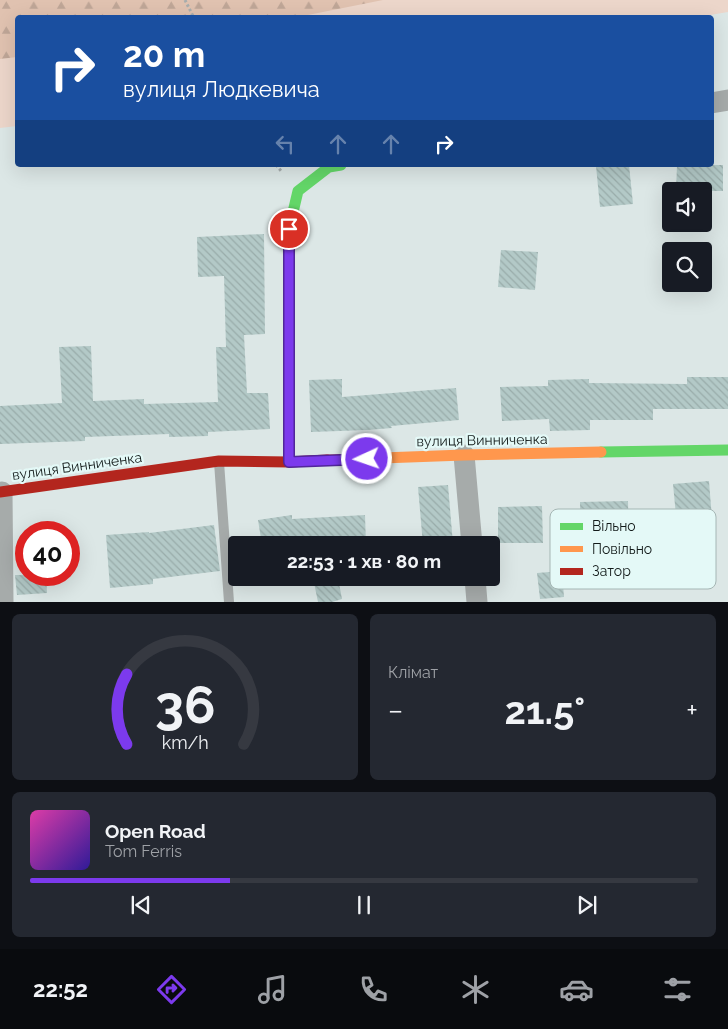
<!DOCTYPE html>
<html lang="uk">
<head>
<meta charset="utf-8">
<style>
  :root { --surface:#171b24; --page:#242831; --text:#f1f3f6; --muted:#9ea1a6; --line:#363941; --accent:#7c3aed }
  body { margin:0; font-family:Raleway,sans-serif; background:var(--page); color:var(--text); height:100vh; display:flex; flex-direction:column; font-size:19px; white-space:nowrap }
  * { box-sizing:border-box; margin:0 }
  p { font-size:16px; color:var(--muted) }
  .icon { flex:none; width:28px; height:28px; fill:none; stroke:currentColor; stroke-width:2; stroke-linecap:round; stroke-linejoin:round }
  .map { position:relative; height:602px; overflow:hidden }
  .panel { display:flex; flex-direction:column; gap:12px; padding:12px; background:#0d0f14; flex:1 }
  .panel>* { flex:none }
  .banner { position:absolute; left:15px; top:15px; width:699px; height:152px; border-radius:5px; box-shadow:0 5px 20px #0002; background:#1a4fa0; color:#fff; overflow:hidden }
  .controls { position:absolute; left:662px; top:182px; display:grid; gap:10px }
  .controls a { display:grid; place-items:center; width:50px; height:50px; border-radius:5px; background:var(--surface); box-shadow:0 5px 20px #0002; font-size:25px }
  .speed { position:absolute; left:15px; top:521px; display:flex; gap:10px; font-size:25px; font-weight:700; text-align:center }
  .speed>* { display:grid; place-content:center; width:65px; height:65px; border-radius:50%; background:var(--surface); box-shadow:0 5px 20px #0002; line-height:1 }
  .speed .limit { border:8px solid #d22; background:#fff; color:#111 }
  .pin { position:absolute; display:grid; place-items:center; width:42px; height:42px; color:#fff; margin:-21px; border:2px solid #fff; border-radius:50%; box-shadow:0 1px 5px #0007 }
  .me { position:absolute; width:55px; margin:-28px; rotate:267deg; stroke-linejoin:round; filter:drop-shadow(0 0 4px #0008) }
  .turn { display:flex; align-items:center; gap:18px; height:105px; padding:0 25px; font-size:22px }
  .turn .icon { width:65px; height:65px; stroke-width:2.5 }
  .turn b { display:block; font-size:35px; line-height:42px }
  .lanes { display:flex; align-items:center; height:48px; padding:0 25px; background:#0003; justify-content:center; gap:25px; direction:ltr }
  .lanes .off { opacity:.35 }
  .big { font-size:38px; font-weight:700; line-height:1.1 }
  .panel .widget { flex:1; display:flex; flex-direction:column; justify-content:center; gap:8px; min-width:0; padding:0 18px; border-radius:8px; background:var(--page) }
  .panel .dial { align-items:center; gap:0 }
  .dial svg { height:130px; overflow:visible; fill:none; stroke:var(--line); stroke-width:7; stroke-linecap:round; text-anchor:middle }
  .dial text { fill:var(--text); stroke:none }
  .song { display:flex; align-items:center; gap:15px }
  .cover { width:60px; height:60px; border-radius:8px; background:linear-gradient(135deg,hsl(320 70% 55%),hsl(250 70% 35%)) }
  .played { height:5px; border-radius:2px; background:linear-gradient(90deg,var(--accent) 30%,var(--line) 30%) }
  .keys { display:flex; justify-content:space-around; direction:ltr }
  .heat { display:flex; justify-content:space-between; align-items:center; font-size:28px; direction:ltr }
  .panel .tiles { flex:1; display:grid; gap:12px; grid-template-columns:1fr 1fr }
  .widget:last-child { grid-column:span 2 }
  .trip { position:absolute; left:228px; top:536px; width:272px; height:50px; border-radius:5px; background:var(--surface); box-shadow:0 5px 20px #0002; font-weight:700; line-height:50px; text-align:center }
  .dock { display:flex; height:80px; justify-content:space-around; align-items:center; background:#090b0e; color:var(--muted) }
  .dock .icon { width:35px; height:35px }
  .dock .current { color:var(--accent) }
  .dock b { font-size:22px; color:var(--text) }
  .map>svg:first-child { display:block }
  .grass { fill:#ecd6ca }
  .forest { fill:url(#forest-firs) }
  .building { fill:url(#building-back-hatch) }
  .lines { fill:none; stroke-linecap:round; stroke-linejoin:round }
  .path { stroke:#a7adad; stroke-width:3; stroke-dasharray:2.5 2.5; stroke-linecap:butt }
  .lane { stroke:#a6abaa; stroke-width:10 }
  .street { stroke:#a6abaa; stroke-width:21 }
  .fast { stroke:#63d668; stroke-width:11 }
  .slow { stroke:#ff974d; stroke-width:11 }
  .jam { stroke:#b3261e; stroke-width:11 }
  .route-casing { stroke:#51269a; stroke-width:12 }
  .route { stroke:#7c3aed; stroke-width:9 }
  .labels { text-anchor:middle; stroke-width:4.5; stroke-linejoin:round; paint-order:stroke }
  .street-label { font-size:14px; fill:#121a19; stroke:#e4f9f7 }
  .key { fill:#e4f9f7; stroke:#a5b6b4; stroke-width:1 }
  .key-label { font-size:14px; fill:#121a19 }
</style>
</head>
<body>
<div class="map">
<svg width="728" height="602" viewBox="0 0 728 602">
  <defs>
    <pattern id="forest-firs" width="22" height="20" patternUnits="userSpaceOnUse" patternTransform="scale(1.25)"><rect width="22" height="20" fill="#e0c2b0"/><path d="M5 1l3.5 6h-7zM16 11l3.5 6h-7z" fill="#bfa697"/></pattern>
    <pattern id="building-back-hatch" width="6" height="6" patternUnits="userSpaceOnUse" patternTransform="scale(1.25)"><rect width="6" height="6" fill="#b3c9c7"/><path d="M-1 5l2 2M0 0l6 6M5-1l2 2" fill="none" stroke="#99acaa"/></pattern>
  </defs>
  <rect width="100%" height="100%" fill="#dce7e6"/>
  <path class="grass" d="M 0,0 L 728,0 L 728,12 L 692,18 L 18,18 L 17,126 L 0,128 Z"/>
  <path class="forest" d="M 0,0 L 383,0 L 293,18 L 18,18 L 17,57 L 0,59 Z"/>
  <path class="building" d="M 612,165 L 629,165 L 633,204 L 600,207 L 596,166 Z
    M 677,165 L 723,165 L 723,191 L 676,191 Z
    M 264,234 L 265,334 L 244,335 L 247,393 L 268,393 L 270,429 L 208,432 L 208,436 L 169,437 L 169,434 L 85,437 L 85,441 L 0,444 L 0,406 L 62,403 L 59,347 L 91,346 L 93,401 L 144,399 L 144,404 L 218,402 L 216,347 L 226,347 L 224,276 L 198,277 L 197,237 Z
    M 501,250 L 538,252 L 535,290 L 498,287 Z
    M 687,377 L 728,377 L 728,409 L 653,409 L 653,420 L 590,420 L 590,430 L 550,431 L 549,419 L 502,421 L 500,387 L 548,386 L 548,380 L 589,379 L 589,383 L 687,384 Z
    M 342,379 L 342,397 L 456,388 L 459,420 L 391,426 L 392,428 L 367,430 L 311,432 L 309,380 Z
    M 709,481 L 714,544 L 679,547 L 673,484 Z
    M 448,485 L 453,544 L 423,545 L 418,487 Z
    M 628,501 L 629,548 L 581,549 L 580,502 Z
    M 542,506 L 543,543 L 498,543 L 498,507 Z
    M 292,515 L 292,519 L 365,515 L 366,545 L 262,545 L 258,520 Z
    M 214,525 L 220,571 L 153,579 L 153,584 L 110,588 L 106,535 L 149,532 L 149,533 Z
    M 562,571 L 564,597 L 540,599 L 537,573 Z
    M 15,575 L 46,575 L 47,593 L 17,595 Z
    M 313,578 L 338,578 L 342,599 L 332,602 L 318,602 Z"/>
  <g class="lines">
    <path class="path" d="M 185,0 L 194,18
      M 276,165 L 282,172"/>
    <path class="lane" d="M 219,462 L 229,602"/>
    <path class="street" d="M 711,103 L 728,100
      M 464,455 L 472,545
      M 2,492 L 3,602
      M 475,578 L 477,602"/>
    <path class="fast" d="M 601,452 L 728,450
      M 289,462 L 289,229 L 298,191 L 329,167 L 341,165"/>
    <path class="slow" d="M 327,460 L 464,455 L 601,452"/>
    <path class="jam" d="M 0,492 L 219,461 L 289,462 L 327,460"/>
  </g>
  <g class="lines">
    <defs>
      <path id="route" d="M 289,229 L 289,462 L 367,459"/>
    </defs>
    <use href="#route" class="route-casing"/>
    <use href="#route" class="route"/>
  </g>
  <g class="labels">
    <g class="street-label">
      <text transform="translate(482 440) rotate(-1)" y="5">вулиця Винниченка</text>
      <text transform="translate(77 466) rotate(-8)" y="5">вулиця Винниченка</text>
    </g>
  </g>
  <rect x="550" y="509" width="166" height="80" rx="8" class="key"/>
  <rect x="560" y="523" width="23" height="7" fill="#63d668"/>
  <rect x="560" y="546" width="23" height="6" fill="#ff974d"/>
  <rect x="560" y="568" width="23" height="7" fill="#b3261e"/>
  <g class="key-label">
    <text x="592" y="531">Вільно</text>
    <text x="592" y="554">Повільно</text>
    <text x="592" y="576">Затор</text>
  </g>
</svg>
<div class="controls">
<a><svg class="icon" aria-label="sound" viewBox="0 0 24 24"><path d="M4 9h4l5-4v14l-5-4H4zM17 9q2 3 0 6"/></svg></a>
<a><svg class="icon" aria-label="search" viewBox="0 0 24 24"><circle cx="10" cy="10" r="6"/><path d="M15 15l6 6"/></svg></a>
</div>
<div class="speed"><div class="limit">40</div></div>
<div class="pin" style="left:289px;top:229px;background:#d93025"><svg class="icon" aria-label="arrive" viewBox="0 0 24 24"><path d="M6 21V4h12l-3 4 3 4H6"/></svg></div>
<svg class="me" style="left:367px;top:459px" viewBox="-20 -20 40 40"><circle r="17" fill="#7c3aed" stroke="#fff" stroke-width="3"/><path d="M0-11L8 9 0 5-8 9z" fill="#fff"/></svg>
<div class="trip">22:53 · 1 хв · 80 m</div>
<div class="banner">
<div class="turn"><svg class="icon" aria-label="right" viewBox="0 0 24 24"><path d="M7 20v-9h11M14 6l5 5-5 5"/></svg><div><b>20 m</b>вулиця Людкевича</div></div>
<div class="lanes"><svg class="icon off" aria-label="left" viewBox="0 0 24 24"><path d="M17 20v-9H6M10 6l-5 5 5 5"/></svg><svg class="icon off" aria-label="ahead" viewBox="0 0 24 24"><path d="M12 20V5M6 11l6-6 6 6"/></svg><svg class="icon off" aria-label="ahead" viewBox="0 0 24 24"><path d="M12 20V5M6 11l6-6 6 6"/></svg><svg class="icon" aria-label="right" viewBox="0 0 24 24"><path d="M7 20v-9h11M14 6l5 5-5 5"/></svg></div>
</div>
</div>
<section class="panel">
<div class="tiles">
<div class="widget dial"><svg viewBox="0 0 100 80">
<path d="M14 69A42 42 0 1 1 86 69"/>
<path d="M14 69A42 42 0 0 1 14 26" stroke="#7c3aed"/>
<text x="50" y="56" font-size="32" font-weight="700">36</text>
<text x="50" y="72" font-size="11">km/h</text>
</svg></div>
<div class="widget"><p>Клімат</p>
<div class="heat"><a>−</a><b class="big">21.5°</b><a>+</a></div>
</div>
<div class="widget">
<div class="song"><i class="cover"></i><div><b>Open Road</b><p>Tom Ferris</p></div></div>
<div class="played"></div>
<div class="keys"><svg class="icon" aria-label="previous" viewBox="0 0 24 24"><path d="M18 5L8 12l10 7zM5 5v14"/></svg><svg class="icon" aria-label="pause" viewBox="0 0 24 24"><path d="M8 5v14M16 5v14"/></svg><svg class="icon" aria-label="next" viewBox="0 0 24 24"><path d="M6 5l10 7-10 7zM19 5v14"/></svg></div>
</div>
</div>
</section>
<nav class="dock">
<b>22:52</b>
<svg class="icon current" aria-label="directions" viewBox="0 0 24 24"><path d="M12 3l9 9-9 9-9-9zM9 14v-3h6M13 9l2 2-2 2"/></svg>
<svg class="icon" aria-label="music" viewBox="0 0 24 24"><path d="M9 18V5l10-2v13"/><circle cx="6" cy="18" r="3"/><circle cx="16" cy="16" r="3"/></svg>
<svg class="icon" aria-label="phone" viewBox="0 0 24 24"><path d="M5 4h4l2 5-3 2q2 4 5 5l2-3 5 2v4C11 20 4 13 5 4z"/></svg>
<svg class="icon" aria-label="climate" viewBox="0 0 24 24"><path d="M12 3v18M4 7l16 10M4 17L20 7"/></svg>
<svg class="icon" aria-label="car" viewBox="0 0 24 24"><path d="M5 17H2v-5l4-1 3-4h7l3 4 3 1v5h-3M9 17h6M6 11h13"/><circle cx="7" cy="17" r="2"/><circle cx="17" cy="17" r="2"/></svg>
<svg class="icon" aria-label="filters" viewBox="0 0 24 24"><path d="M4 7h16M4 17h16"/><circle cx="9" cy="7" r="2"/><circle cx="15" cy="17" r="2"/></svg>
</nav>
</body>
</html>
